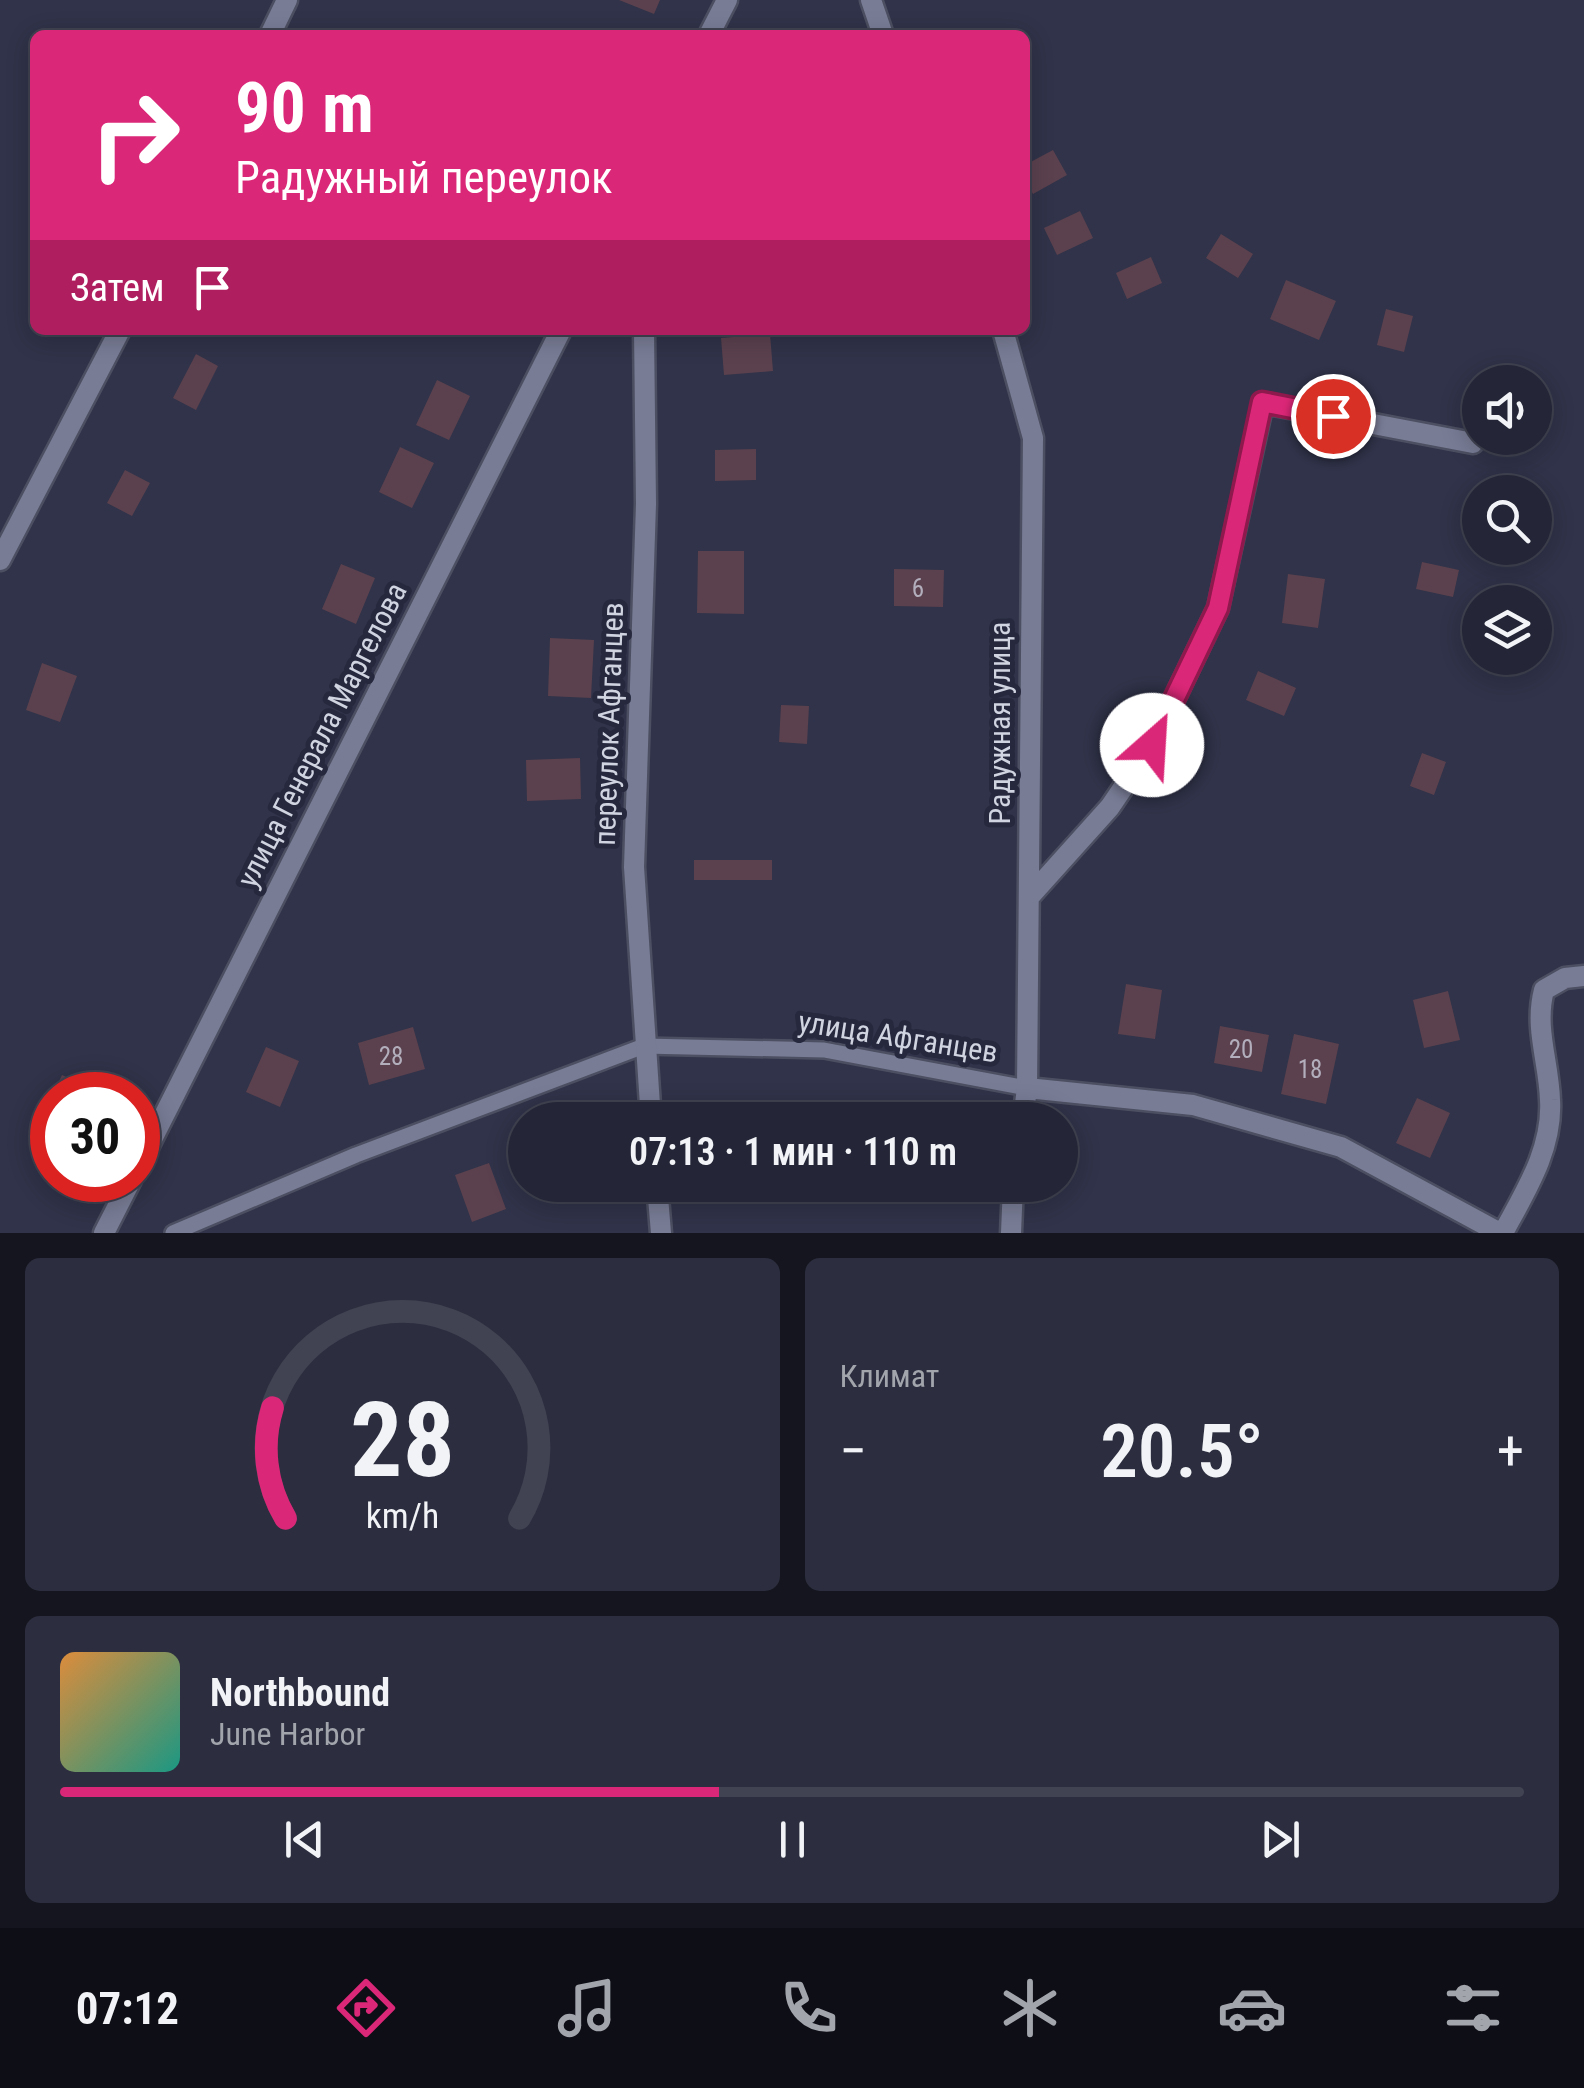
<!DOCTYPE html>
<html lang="ru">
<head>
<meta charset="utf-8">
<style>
  :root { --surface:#242637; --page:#2c2e3f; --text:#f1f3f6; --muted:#a3a5ad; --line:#414352; --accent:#db2777 }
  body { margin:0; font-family:"Roboto Condensed",sans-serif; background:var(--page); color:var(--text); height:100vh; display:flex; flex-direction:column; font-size:38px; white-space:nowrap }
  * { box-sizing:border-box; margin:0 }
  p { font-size:32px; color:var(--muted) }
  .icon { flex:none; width:55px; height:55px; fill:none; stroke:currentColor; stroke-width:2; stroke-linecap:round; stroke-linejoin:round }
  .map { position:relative; height:1233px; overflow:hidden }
  .sheet { display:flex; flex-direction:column; gap:25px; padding:25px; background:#14151e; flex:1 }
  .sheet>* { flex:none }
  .hud { position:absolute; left:30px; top:30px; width:1000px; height:305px; border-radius:15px; box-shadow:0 5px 25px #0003,0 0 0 2px var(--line); background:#db2777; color:#fff; overflow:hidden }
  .tools { position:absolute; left:1462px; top:365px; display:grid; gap:20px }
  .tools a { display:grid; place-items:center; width:90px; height:90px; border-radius:50%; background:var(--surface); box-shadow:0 5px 25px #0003,0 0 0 2px var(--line); font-size:50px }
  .speed { position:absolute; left:30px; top:1072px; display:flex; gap:20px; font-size:50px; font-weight:700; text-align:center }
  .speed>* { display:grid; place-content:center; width:130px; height:130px; border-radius:50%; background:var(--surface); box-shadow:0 5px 25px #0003,0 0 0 2px var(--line); line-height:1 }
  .speed .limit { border:15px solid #d22; background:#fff; color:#111 }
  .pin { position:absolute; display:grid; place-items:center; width:85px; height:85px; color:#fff; margin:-42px; border:5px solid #fff; border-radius:50%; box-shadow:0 2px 10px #0007 }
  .me { position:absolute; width:110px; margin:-55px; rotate:26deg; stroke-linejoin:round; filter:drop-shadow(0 0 8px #0008) }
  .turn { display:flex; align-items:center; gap:35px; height:210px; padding:0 40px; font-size:45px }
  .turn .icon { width:130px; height:130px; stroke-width:2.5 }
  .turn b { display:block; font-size:70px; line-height:85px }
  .then { display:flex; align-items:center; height:95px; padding:0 40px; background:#0003; gap:20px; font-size:38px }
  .big { font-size:75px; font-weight:600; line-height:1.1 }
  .sheet .card { flex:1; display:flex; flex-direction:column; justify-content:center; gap:15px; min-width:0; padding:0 35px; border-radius:15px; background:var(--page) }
  .sheet .dial { align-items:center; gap:0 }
  .dial svg { height:260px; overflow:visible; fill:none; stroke:var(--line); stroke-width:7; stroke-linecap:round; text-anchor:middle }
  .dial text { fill:var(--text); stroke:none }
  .song { display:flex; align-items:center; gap:30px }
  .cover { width:120px; height:120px; border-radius:15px; background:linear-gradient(135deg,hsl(30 70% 55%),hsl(170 70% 35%)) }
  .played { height:10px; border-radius:5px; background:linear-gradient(90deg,var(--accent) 45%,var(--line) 45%) }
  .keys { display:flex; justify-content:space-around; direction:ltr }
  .heat { display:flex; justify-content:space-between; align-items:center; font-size:55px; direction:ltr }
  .sheet .tiles { flex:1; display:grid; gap:25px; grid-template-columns:1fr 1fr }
  .card:last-child { grid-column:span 2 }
  .trip { position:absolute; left:508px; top:1102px; width:570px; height:100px; border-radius:50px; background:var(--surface); box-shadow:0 5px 25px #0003,0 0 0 2px var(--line); font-weight:600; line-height:100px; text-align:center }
  .tab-bar { display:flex; height:160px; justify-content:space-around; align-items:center; background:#0e0f16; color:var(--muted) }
  .tab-bar .icon { width:70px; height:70px }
  .tab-bar .active { color:var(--accent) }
  .tab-bar b { font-size:45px; color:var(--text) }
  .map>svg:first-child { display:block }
  .building { fill:#5b414e }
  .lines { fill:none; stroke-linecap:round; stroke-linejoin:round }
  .service-casing { stroke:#4c4f61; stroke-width:20 }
  .minor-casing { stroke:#4c4f61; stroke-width:25 }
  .service { stroke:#787c95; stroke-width:15 }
  .minor { stroke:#787c95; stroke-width:20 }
  .route-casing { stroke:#8e194d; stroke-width:25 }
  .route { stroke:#db2777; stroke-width:18 }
  .labels { text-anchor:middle; stroke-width:10; stroke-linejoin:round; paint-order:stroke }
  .number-label { font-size:25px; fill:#b3aebc }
  .street-label { font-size:30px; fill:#d0d3e0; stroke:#26293e }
</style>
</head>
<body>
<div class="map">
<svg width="1584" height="1233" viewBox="0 0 1584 1233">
  <rect width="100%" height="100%" fill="#303349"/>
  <path class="building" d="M 619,0 L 660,0 L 654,14 Z
    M 1053,150 L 1067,175 L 1033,194 L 1025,179 L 1025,165 Z
    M 1080,211 L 1093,238 L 1057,255 L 1044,228 Z
    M 1221,234 L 1253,254 L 1238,278 L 1206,258 Z
    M 1151,257 L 1162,283 L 1127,299 L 1116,273 Z
    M 1286,280 L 1336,301 L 1319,340 L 1270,319 Z
    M 1386,309 L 1413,316 L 1404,352 L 1377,345 Z
    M 770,334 L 773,371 L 724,375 L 721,338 Z
    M 196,354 L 218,366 L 196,410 L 173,398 Z
    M 437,380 L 470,396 L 449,440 L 416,425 Z
    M 400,447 L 434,463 L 412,508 L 379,492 Z
    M 756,449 L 756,480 L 715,481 L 715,450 Z
    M 125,470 L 150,483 L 132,516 L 107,503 Z
    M 698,551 L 744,551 L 744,614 L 697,613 Z
    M 1422,562 L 1459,570 L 1453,597 L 1416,589 Z
    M 341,564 L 375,578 L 356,624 L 322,609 Z
    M 894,569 L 944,570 L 943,607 L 894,606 Z
    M 1288,574 L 1325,579 L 1318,628 L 1282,623 Z
    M 550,638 L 594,640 L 591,698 L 548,696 Z
    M 42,663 L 77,676 L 60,722 L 26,710 Z
    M 1258,671 L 1296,688 L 1284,716 L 1246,700 Z
    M 781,705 L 809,706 L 807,744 L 779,742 Z
    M 1422,753 L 1446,762 L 1434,795 L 1410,786 Z
    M 580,758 L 581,799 L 527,801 L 526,760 Z
    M 694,860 L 772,860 L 772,880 L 694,880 Z
    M 1126,984 L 1162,990 L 1155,1039 L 1118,1034 Z
    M 1448,991 L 1460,1040 L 1424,1048 L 1413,1000 Z
    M 1220,1026 L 1269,1035 L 1262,1072 L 1214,1063 Z
    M 413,1027 L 425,1069 L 369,1085 L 358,1043 Z
    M 1294,1034 L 1339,1044 L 1326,1104 L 1281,1094 Z
    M 266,1047 L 299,1061 L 280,1107 L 246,1092 Z
    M 62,1075 L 104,1095 L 52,1095 L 52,1112 L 46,1108 Z
    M 1417,1098 L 1450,1113 L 1430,1158 L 1396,1143 Z
    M 489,1163 L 506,1209 L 472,1222 L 455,1175 Z"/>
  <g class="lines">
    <defs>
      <path id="service" d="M 173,1233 L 356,1155 L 644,1046 L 824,1050 L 1027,1088"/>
      <path id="minor" d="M 871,0 L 883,35
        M 270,35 L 287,0
        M 709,35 L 727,0
        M 644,330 L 646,504 L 634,867 L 651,1120
        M 1003,330 L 1033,438 L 1027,1088 L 1023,1120
        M 0,560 L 120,330
        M 1031,895 L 1110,807 L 1152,745 L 1218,608 L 1263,403 L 1473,443
        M 1027,1088 L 1193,1105 L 1341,1147 L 1500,1233
        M 138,1167 L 561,330
        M 657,1185 L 661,1233
        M 104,1233 L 131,1180
        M 1011,1233 L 1013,1185
        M 1503,1233 C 1525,1192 1553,1149 1550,1100 C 1549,1062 1534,1028 1544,990 L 1565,978 L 1584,976"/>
    </defs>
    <use href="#service" class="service-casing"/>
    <use href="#minor" class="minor-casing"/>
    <use href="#service" class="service"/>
    <use href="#minor" class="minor"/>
  </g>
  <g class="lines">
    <defs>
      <path id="route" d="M 1152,745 L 1218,608 L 1262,402 L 1333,416"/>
    </defs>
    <use href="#route" class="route-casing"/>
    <use href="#route" class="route"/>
  </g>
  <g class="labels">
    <g class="number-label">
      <text x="918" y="597">6</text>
      <text x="1241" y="1058">20</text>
      <text x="391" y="1065">28</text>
      <text x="1310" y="1078">18</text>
    </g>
    <g class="street-label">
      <text transform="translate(1000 723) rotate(-90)" y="10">Радужная улица</text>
      <text transform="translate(609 724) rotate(-88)" y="10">переулок Афганцев</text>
      <text transform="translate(322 735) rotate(-63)" y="10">улица Генерала Маргелова</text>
      <text transform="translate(898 1037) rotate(9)" y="10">улица Афганцев</text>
    </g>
  </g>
</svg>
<div class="tools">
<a><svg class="icon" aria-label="sound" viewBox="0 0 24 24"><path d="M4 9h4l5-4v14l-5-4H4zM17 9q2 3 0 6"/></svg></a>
<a><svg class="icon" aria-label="search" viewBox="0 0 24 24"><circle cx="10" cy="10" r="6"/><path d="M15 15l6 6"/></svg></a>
<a><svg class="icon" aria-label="layers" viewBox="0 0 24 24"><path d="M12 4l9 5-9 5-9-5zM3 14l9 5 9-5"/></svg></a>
</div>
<div class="speed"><div class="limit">30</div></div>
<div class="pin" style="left:1333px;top:416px;background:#d93025"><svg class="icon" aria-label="arrive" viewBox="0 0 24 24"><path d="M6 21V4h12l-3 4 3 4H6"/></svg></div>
<svg class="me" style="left:1152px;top:745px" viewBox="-20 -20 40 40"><circle r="19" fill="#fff"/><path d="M0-13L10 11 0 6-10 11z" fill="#db2777"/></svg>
<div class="trip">07:13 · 1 мин · 110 m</div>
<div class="hud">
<div class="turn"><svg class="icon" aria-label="right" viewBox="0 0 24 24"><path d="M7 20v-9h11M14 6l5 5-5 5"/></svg><div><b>90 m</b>Радужный переулок</div></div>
<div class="then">Затем<svg class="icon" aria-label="arrive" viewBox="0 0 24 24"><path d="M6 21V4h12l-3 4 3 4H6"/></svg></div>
</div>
</div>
<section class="sheet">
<div class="tiles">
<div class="card dial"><svg viewBox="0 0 100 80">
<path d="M14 69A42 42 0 1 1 86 69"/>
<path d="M14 69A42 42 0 0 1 10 35" stroke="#db2777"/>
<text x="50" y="56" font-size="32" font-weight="700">28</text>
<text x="50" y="72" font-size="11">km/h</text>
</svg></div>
<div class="card"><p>Климат</p>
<div class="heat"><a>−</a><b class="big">20.5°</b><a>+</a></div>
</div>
<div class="card">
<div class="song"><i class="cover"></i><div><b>Northbound</b><p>June Harbor</p></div></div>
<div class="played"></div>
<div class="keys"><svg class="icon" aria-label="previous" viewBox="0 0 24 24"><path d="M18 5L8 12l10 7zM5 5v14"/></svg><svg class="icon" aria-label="pause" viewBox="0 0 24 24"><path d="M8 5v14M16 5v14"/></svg><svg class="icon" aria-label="next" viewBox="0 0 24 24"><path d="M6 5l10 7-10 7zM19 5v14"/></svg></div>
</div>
</div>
</section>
<nav class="tab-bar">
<b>07:12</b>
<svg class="icon active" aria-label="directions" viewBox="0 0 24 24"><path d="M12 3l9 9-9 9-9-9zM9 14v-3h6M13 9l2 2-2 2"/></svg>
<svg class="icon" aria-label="music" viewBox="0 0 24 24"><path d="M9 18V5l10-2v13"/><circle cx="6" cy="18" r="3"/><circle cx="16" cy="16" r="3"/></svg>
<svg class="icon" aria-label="phone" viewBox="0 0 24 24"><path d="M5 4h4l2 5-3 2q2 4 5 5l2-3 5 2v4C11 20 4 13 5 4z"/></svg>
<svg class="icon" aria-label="climate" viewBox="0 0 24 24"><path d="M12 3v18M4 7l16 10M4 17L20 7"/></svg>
<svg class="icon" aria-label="car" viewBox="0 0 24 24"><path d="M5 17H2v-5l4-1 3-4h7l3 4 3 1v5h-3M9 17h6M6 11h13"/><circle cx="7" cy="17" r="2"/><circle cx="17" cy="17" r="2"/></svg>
<svg class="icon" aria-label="filters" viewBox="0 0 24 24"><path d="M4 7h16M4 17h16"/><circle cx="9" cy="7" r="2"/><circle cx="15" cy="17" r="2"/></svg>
</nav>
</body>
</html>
